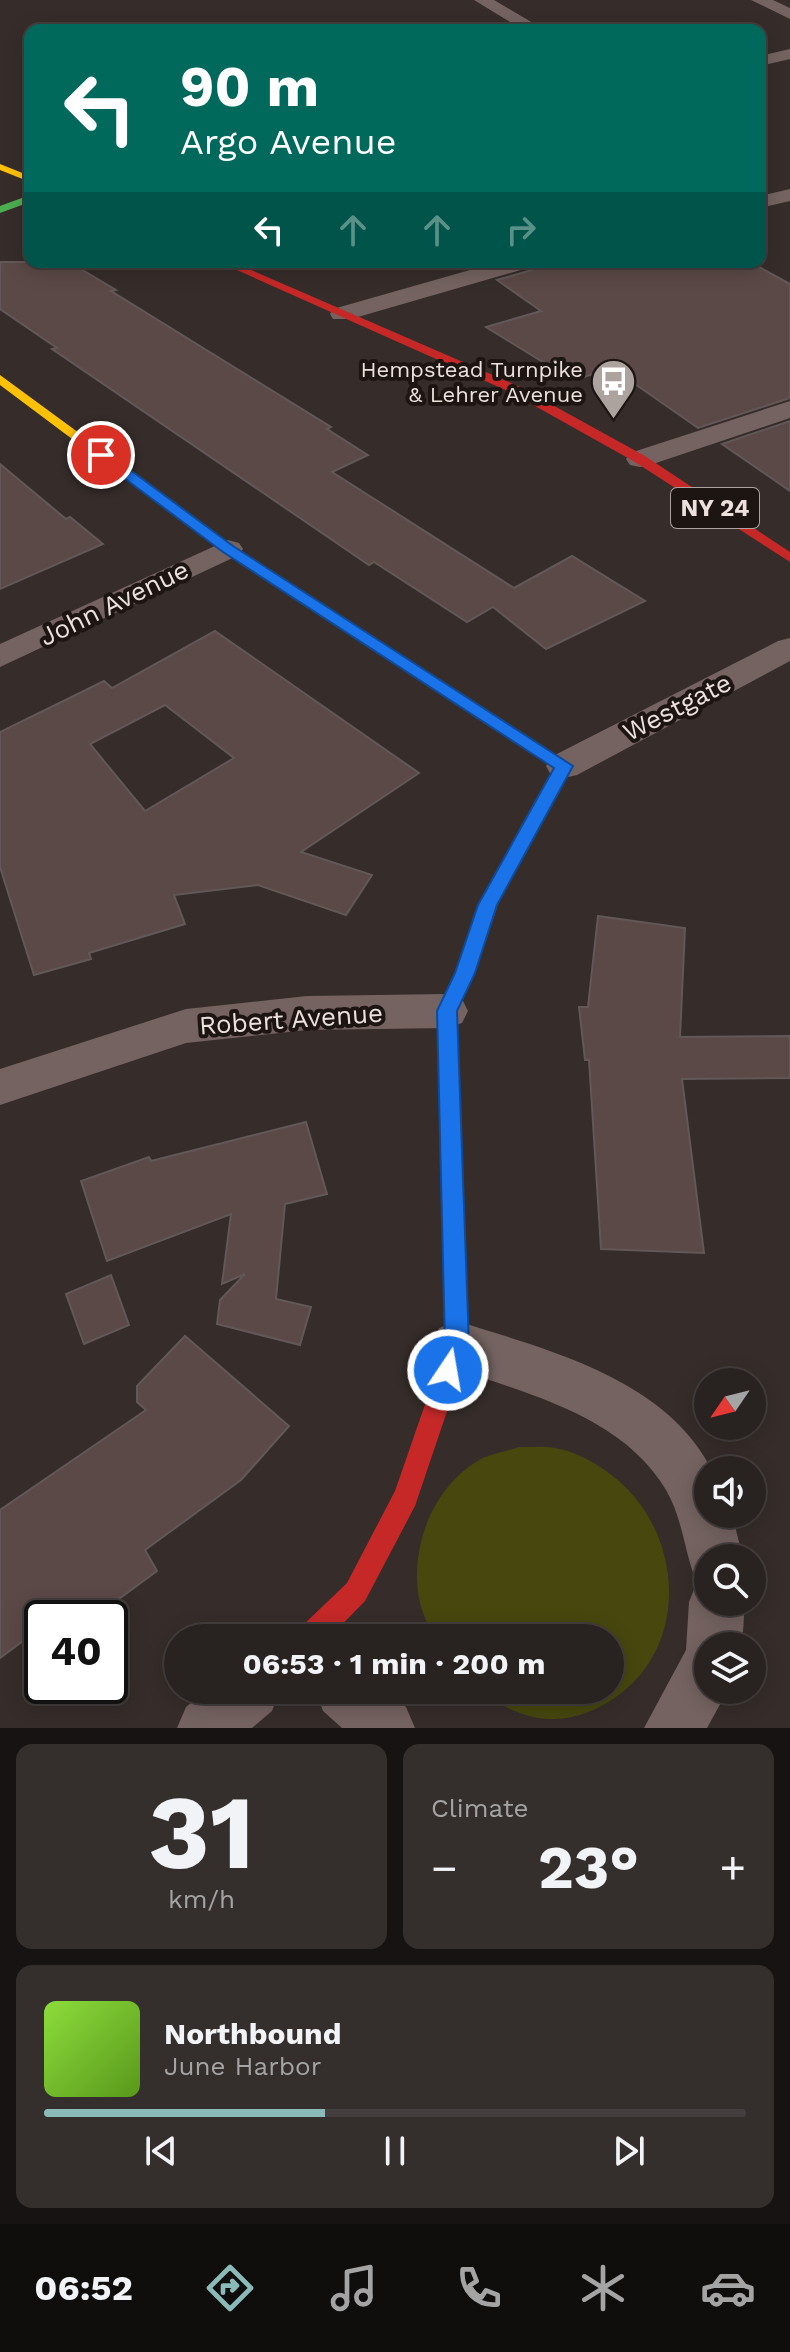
<!DOCTYPE html>
<html lang="en">
<head>
<meta charset="utf-8">
<style>
  :root { --surface:#282220; --page:#342f2d; --text:#f1f3f6; --muted:#a5a4a5; --line:#443f3e; --accent:#8bbbb9 }
  body { margin:0; font-family:"Work Sans",sans-serif; background:var(--page); color:var(--text); height:100vh; display:flex; flex-direction:column; font-size:30px; white-space:nowrap }
  * { box-sizing:border-box; margin:0 }
  p { font-size:26px; color:var(--muted) }
  .icon { flex:none; width:44px; height:44px; fill:none; stroke:currentColor; stroke-width:2; stroke-linecap:round; stroke-linejoin:round }
  .map { position:relative; height:1728px; overflow:hidden }
  .sheet { display:flex; flex-direction:column; gap:16px; padding:16px; background:#161312; flex:1 }
  .sheet>* { flex:none }
  .banner { position:absolute; left:24px; top:24px; width:742px; height:244px; border-radius:16px; box-shadow:0 4px 20px #0003,0 0 0 2px var(--line); background:#00695c; color:#fff; overflow:hidden }
  .needle { width:52px; rotate:235deg }
  .tools { position:absolute; left:694px; top:1368px; display:grid; gap:16px }
  .tools a { display:grid; place-items:center; width:72px; height:72px; border-radius:50%; background:var(--surface); box-shadow:0 4px 20px #0003,0 0 0 2px var(--line); font-size:40px }
  .speed { position:absolute; left:24px; top:1600px; display:flex; gap:16px; font-size:40px; font-weight:700; text-align:center }
  .speed>* { display:grid; place-content:center; width:104px; height:104px; border-radius:50%; background:var(--surface); box-shadow:0 4px 20px #0003,0 0 0 2px var(--line); line-height:1 }
  .speed .limit { border:4px solid #111; border-radius:12px; background:#fff; color:#111 }
  .pin { position:absolute; display:grid; place-items:center; width:68px; height:68px; color:#fff; margin:-34px; border:4px solid #fff; border-radius:50%; box-shadow:0 2px 8px #0007 }
  .me { position:absolute; width:88px; margin:-44px; rotate:12deg; stroke-linejoin:round; filter:drop-shadow(0 0 6px #0008) }
  .turn { display:flex; align-items:center; gap:28px; height:168px; padding:0 24px; font-size:36px }
  .turn .icon { width:104px; height:104px; stroke-width:2.5 }
  .turn b { display:block; font-size:56px; line-height:68px }
  .lanes { display:flex; align-items:center; height:76px; padding:0 24px; background:#0003; justify-content:center; gap:40px; direction:ltr }
  .lanes .off { opacity:.35 }
  .big { font-size:60px; font-weight:700; line-height:1.1 }
  .sheet .widget { flex:1; display:flex; flex-direction:column; justify-content:center; gap:12px; min-width:0; padding:0 28px; border-radius:16px; background:var(--page) }
  .sheet .dial { align-items:center; gap:0 }
  .dial b { font-size:104px; line-height:1 }
  .song { display:flex; align-items:center; gap:24px }
  .cover { width:96px; height:96px; border-radius:12px; background:linear-gradient(135deg,hsl(90 70% 55%),hsl(90 70% 35%)) }
  .played { height:8px; border-radius:4px; background:linear-gradient(90deg,var(--accent) 40%,var(--line) 40%) }
  .keys { display:flex; justify-content:space-around; direction:ltr }
  .heat { display:flex; justify-content:space-between; align-items:center; font-size:44px; direction:ltr }
  .sheet .tiles { flex:1; display:grid; gap:16px; grid-template-columns:1fr 1fr }
  .widget:last-child { grid-column:span 2 }
  .trip { position:absolute; left:164px; top:1624px; width:460px; height:80px; border-radius:40px; background:var(--surface); box-shadow:0 4px 20px #0003,0 0 0 2px var(--line); font-weight:700; line-height:80px; text-align:center }
  .tab-bar { display:flex; height:128px; justify-content:space-around; align-items:center; background:#100e0d; color:var(--muted) }
  .tab-bar .icon { width:56px; height:56px }
  .tab-bar .on { color:var(--accent) }
  .tab-bar b { font-size:36px; color:var(--text) }
  .map>svg:first-child { display:block }
  .green { fill:#47470e }
  .building { fill:#5b4947; stroke:#615857; stroke-width:2; fill-rule:evenodd }
  .lines { fill:none; stroke-linecap:round; stroke-linejoin:round }
  .street { fill:#746361; fill-rule:evenodd }
  .fast { fill:#4caf50; fill-rule:evenodd }
  .slow { fill:#ffc107; fill-rule:evenodd }
  .jam { fill:#c62828; fill-rule:evenodd }
  .route { fill:#1a73e8; stroke:#114b97; stroke-width:2 }
  .labels { text-anchor:middle; stroke-width:8; stroke-linejoin:round; paint-order:stroke }
  .far-poi-label { font-size:22px; fill:#ece1dc; stroke:#1d1512; text-anchor:end }
  .shield { fill:#1d1512; stroke:#aea49f; stroke-width:2 }
  .shield-label { font-size:24px; font-weight:bold; fill:#ece1dc }
  .street-label { font-size:26px; fill:#ece1dc; stroke:#1d1512 }
</style>
</head>
<body>
<div class="map">
<svg width="790" height="1728" viewBox="0 0 790 1728">
  <rect width="100%" height="100%" fill="#362d2a"/>
  <path class="green" d="M 519,1447 C 531,1447 544,1446 555,1448 C 575,1451 594,1462 610,1474 C 682,1527 693,1643 616,1697 C 599,1709 576,1719 554,1719 C 525,1720 499,1704 476,1690 L 610,1690 L 610,1638 L 433,1638 C 429,1626 423,1615 420,1603 C 408,1549 433,1484 483,1458 C 494,1453 508,1451 519,1447 Z"/>
  <path class="building" d="M 0,262 L 69,262 L 116,290 L 111,291 L 331,427 L 327,429 L 368,455 L 332,472 L 514,588 L 572,556 L 645,601 L 546,649 L 493,607 L 467,622 L 374,562 L 369,565 L 52,349 L 57,348 L 0,309 Z
    M 537,262 L 750,262 L 790,284 L 790,398 L 698,428 L 612,368 L 584,377 L 560,360 L 546,364 L 486,327 L 541,311 L 497,280 L 532,270 Z
    M 790,421 L 790,491 L 722,444 Z
    M 0,464 L 66,519 L 70,517 L 103,544 L 0,589 Z
    M 215,631 L 419,773 L 301,852 L 372,875 L 346,915 L 258,885 L 174,895 L 185,924 L 89,953 L 91,959 L 34,975 L 0,867 L 0,732 L 104,681 L 112,688 ZM 165,705 L 234,758 L 145,811 L 90,744 Z
    M 598,916 L 685,928 L 680,1037 L 790,1036 L 790,1078 L 682,1079 L 704,1253 L 601,1249 L 589,1060 L 585,1060 L 579,1007 L 588,1007 Z
    M 306,1122 L 327,1194 L 285,1204 L 276,1299 L 311,1307 L 300,1345 L 217,1324 L 220,1300 L 245,1274 L 222,1284 L 231,1214 L 107,1261 L 81,1181 L 149,1157 L 151,1161 Z
    M 111,1275 L 129,1325 L 84,1344 L 66,1294 Z
    M 185,1336 L 289,1426 L 241,1480 L 145,1550 L 157,1571 L 93,1618 L 42,1618 L 42,1627 L 0,1658 L 0,1510 L 146,1410 L 137,1402 L 137,1386 Z"/>
  <g class="lines">
    <path class="street" d="M 474,0 L 494,0 L 545,30 L 523,30 Z
      M 751,0 L 773,0 L 790,8 L 790,19 Z
      M 790,49 L 790,59 L 760,66 L 760,56 Z
      M 790,189 L 790,201 L 760,208 L 760,196 Z
      M 498,262 L 534,262 L 531,267 L 351,319 L 333,319 L 330,314 L 333,309 Z
      M 790,401 L 790,418 L 650,465 L 640,467 L 630,465 L 626,459 L 630,453 Z
      M 228,540 L 239,543 L 243,549 L 239,555 L 0,667 L 0,644 Z
      M 790,638 L 790,661 L 577,775 L 564,778 L 551,775 L 546,766 L 551,757 L 778,641 Z
      M 447,994 L 462,999 L 468,1011 L 462,1023 L 447,1028 L 307,1030 L 186,1043 L 0,1105 L 0,1069 L 186,1009 L 307,996 Z
      M 457,1321 C 548,1350 665,1378 712,1470 L 708,1470 L 708,1514 L 732,1514 L 743,1558 L 708,1558 L 708,1602 L 745,1602 L 742,1646 L 708,1646 L 708,1690 L 728,1690 L 707,1728 L 644,1728 L 686,1650 L 689,1602 L 697,1582 L 702,1580 L 695,1578 C 684,1549 682,1517 666,1490 C 619,1411 518,1393 439,1362 L 432,1345 L 439,1328 Z
      M 206,1690 L 280,1690 L 272,1711 L 252,1728 L 177,1728 L 186,1707 Z
      M 315,1690 L 388,1690 L 406,1707 L 415,1728 L 342,1728 L 323,1711 Z"/>
    <path class="fast" d="M 30,195 L 30,202 L 0,213 L 0,206 Z
      M 490,894 L 497,896 L 499,901 L 475,973 L 457,1011 L 469,1345 L 457,1378 L 449,1382 L 441,1378 L 437,1370 L 445,1345 L 437,1011 L 455,973 L 481,901 L 483,896 Z"/>
    <path class="slow" d="M 0,164 L 30,176 L 30,182 L 0,170 Z
      M 0,375 L 233,546 L 338,614 L 338,620 L 328,620 L 223,552 L 0,385 Z"/>
    <path class="jam" d="M 219,262 L 233,262 L 518,386 L 645,456 L 790,552 L 790,562 L 635,462 L 510,392 Z
      M 333,612 L 572,766 L 497,906 L 483,906 L 481,901 L 555,768 L 328,620 L 325,617 Z
      M 449,1358 L 457,1362 L 461,1370 L 415,1506 L 365,1601 L 329,1638 L 296,1638 L 300,1628 L 347,1583 L 395,1491 L 437,1370 L 441,1362 Z"/>
  </g>
  <path class="route" d="M 96,452 L 106,452 L 233,546 L 573,766 L 497,905 L 475,973 L 457,1011 L 469,1345 L 457,1378 L 448,1382 L 440,1378 L 436,1370 L 445,1345 L 437,1011 L 455,973 L 478,905 L 554,768 L 223,552 L 96,457 Z"/>
  <defs>
    <symbol id="bus-pin" viewBox="-11 -11 22 30"><path d="M0 17L-7.5 6A9.5 9.5 0 1 1 7.5 6Z" fill="#aca29e" stroke="#1d1512"/><path d="M-5-6H5V4H4V6H2V4H-2V6H-4V4H-5ZM-3.5-4V0h7V-4ZM-3.5 1.2v1.5H-2V1.2ZM2 1.2v1.5H3.5V1.2Z" fill="#fff"/></symbol>
  </defs>
  <g fill-rule="evenodd">
    <use href="#bus-pin" x="588" y="356" width="51" height="69"/>
  </g>
  <g class="labels">
    <g class="far-poi-label">
      <text x="583" y="377">Hempstead Turnpike<tspan x="583" dy="25">&amp; Lehrer Avenue</tspan></text>
    </g>
    <rect class="shield" x="671" y="488" width="88" height="40" rx="6"/>
    <g class="shield-label">
      <text x="715" y="516">NY 24</text>
    </g>
    <g class="street-label">
      <text transform="translate(114 603) rotate(-26)" y="9">John Avenue</text>
      <text transform="translate(677 707) rotate(-27)" y="9">Westgate</text>
      <text transform="translate(291 1019) rotate(-4)" y="9">Robert Avenue</text>
    </g>
  </g>
</svg>
<div class="tools">
<a><svg class="needle" viewBox="-14 -14 28 28"><path d="M0-13l5 13h-10z" fill="#e53935"/><path d="M0 13l5-13h-10z" fill="#a5a4a5"/></svg></a>
<a><svg class="icon" aria-label="sound" viewBox="0 0 24 24"><path d="M4 9h4l5-4v14l-5-4H4zM17 9q2 3 0 6"/></svg></a>
<a><svg class="icon" aria-label="search" viewBox="0 0 24 24"><circle cx="10" cy="10" r="6"/><path d="M15 15l6 6"/></svg></a>
<a><svg class="icon" aria-label="layers" viewBox="0 0 24 24"><path d="M12 4l9 5-9 5-9-5zM3 14l9 5 9-5"/></svg></a>
</div>
<div class="speed"><div class="limit">40</div></div>
<div class="pin" style="left:101px;top:455px;background:#d93025"><svg class="icon" aria-label="arrive" viewBox="0 0 24 24"><path d="M6 21V4h12l-3 4 3 4H6"/></svg></div>
<svg class="me" style="left:448px;top:1370px" viewBox="-20 -20 40 40"><circle r="17" fill="#1a73e8" stroke="#fff" stroke-width="3"/><path d="M0-11L8 9 0 5-8 9z" fill="#fff"/></svg>
<div class="trip">06:53 · 1 min · 200 m</div>
<div class="banner">
<div class="turn"><svg class="icon" aria-label="left" viewBox="0 0 24 24"><path d="M17 20v-9H6M10 6l-5 5 5 5"/></svg><div><b>90 m</b>Argo Avenue</div></div>
<div class="lanes"><svg class="icon" aria-label="left" viewBox="0 0 24 24"><path d="M17 20v-9H6M10 6l-5 5 5 5"/></svg><svg class="icon off" aria-label="ahead" viewBox="0 0 24 24"><path d="M12 20V5M6 11l6-6 6 6"/></svg><svg class="icon off" aria-label="ahead" viewBox="0 0 24 24"><path d="M12 20V5M6 11l6-6 6 6"/></svg><svg class="icon off" aria-label="right" viewBox="0 0 24 24"><path d="M7 20v-9h11M14 6l5 5-5 5"/></svg></div>
</div>
</div>
<section class="sheet">
<div class="tiles">
<div class="widget dial"><b>31</b><p>km/h</p></div>
<div class="widget"><p>Climate</p>
<div class="heat"><a>−</a><b class="big">23°</b><a>+</a></div>
</div>
<div class="widget">
<div class="song"><i class="cover"></i><div><b>Northbound</b><p>June Harbor</p></div></div>
<div class="played"></div>
<div class="keys"><svg class="icon" aria-label="previous" viewBox="0 0 24 24"><path d="M18 5L8 12l10 7zM5 5v14"/></svg><svg class="icon" aria-label="pause" viewBox="0 0 24 24"><path d="M8 5v14M16 5v14"/></svg><svg class="icon" aria-label="next" viewBox="0 0 24 24"><path d="M6 5l10 7-10 7zM19 5v14"/></svg></div>
</div>
</div>
</section>
<nav class="tab-bar">
<b>06:52</b>
<svg class="icon on" aria-label="directions" viewBox="0 0 24 24"><path d="M12 3l9 9-9 9-9-9zM9 14v-3h6M13 9l2 2-2 2"/></svg>
<svg class="icon" aria-label="music" viewBox="0 0 24 24"><path d="M9 18V5l10-2v13"/><circle cx="6" cy="18" r="3"/><circle cx="16" cy="16" r="3"/></svg>
<svg class="icon" aria-label="phone" viewBox="0 0 24 24"><path d="M5 4h4l2 5-3 2q2 4 5 5l2-3 5 2v4C11 20 4 13 5 4z"/></svg>
<svg class="icon" aria-label="climate" viewBox="0 0 24 24"><path d="M12 3v18M4 7l16 10M4 17L20 7"/></svg>
<svg class="icon" aria-label="car" viewBox="0 0 24 24"><path d="M5 17H2v-5l4-1 3-4h7l3 4 3 1v5h-3M9 17h6M6 11h13"/><circle cx="7" cy="17" r="2"/><circle cx="17" cy="17" r="2"/></svg>
</nav>
</body>
</html>
